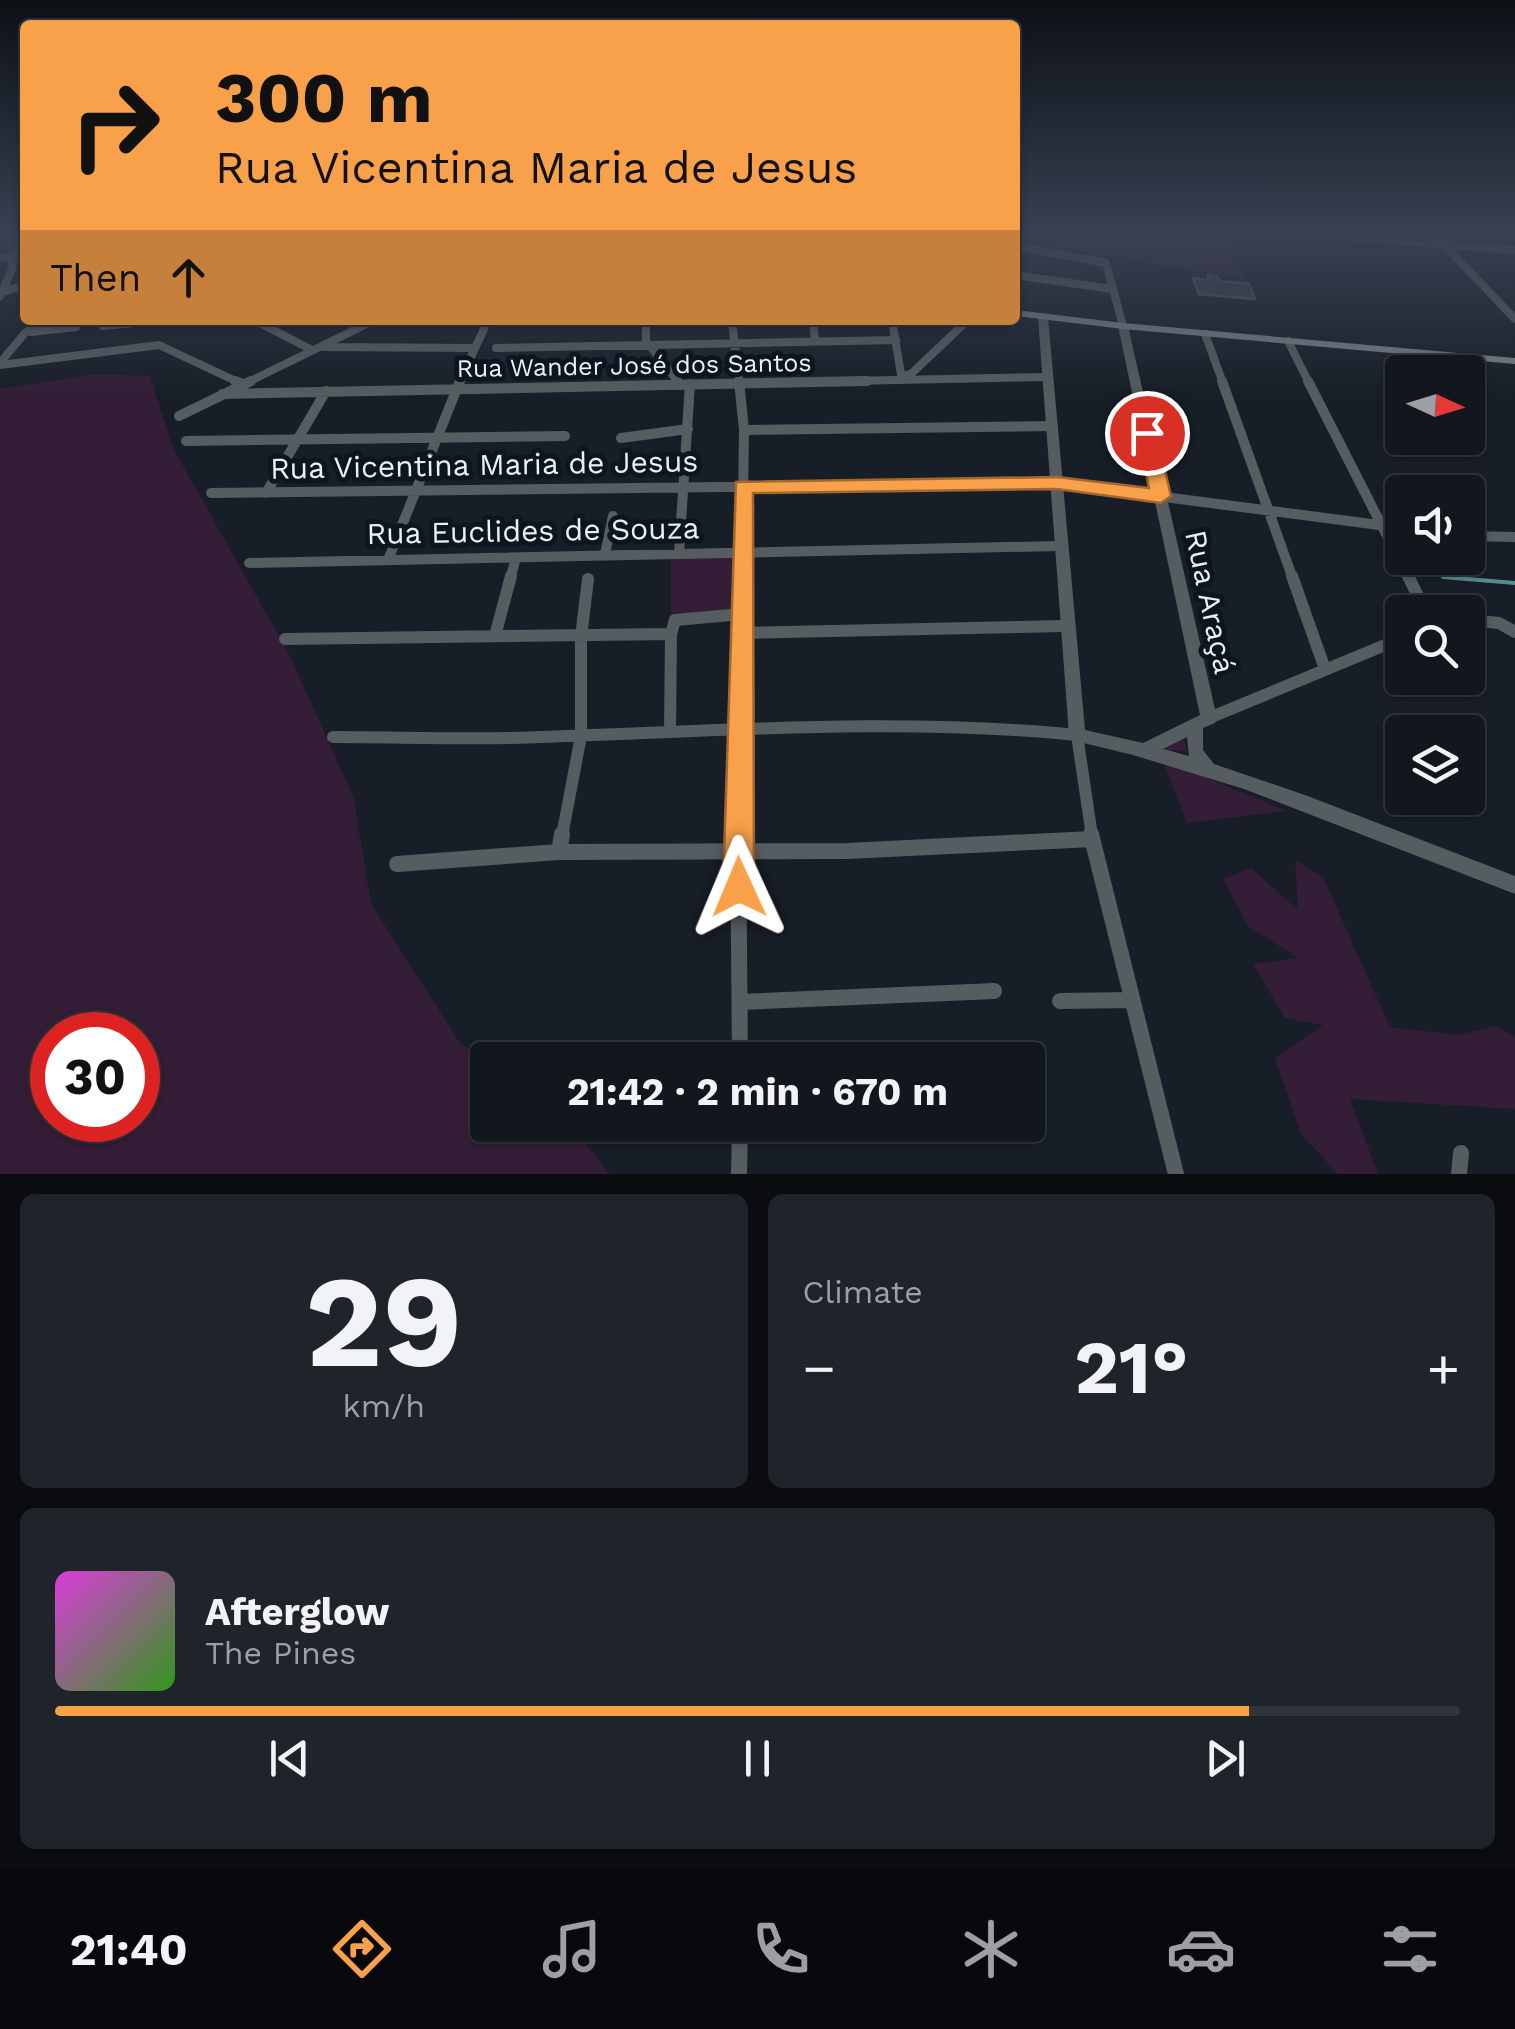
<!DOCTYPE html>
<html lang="en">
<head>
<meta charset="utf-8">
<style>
  :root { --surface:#12161d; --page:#1f232a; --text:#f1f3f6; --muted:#9c9fa4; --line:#31353b; --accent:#f8a14a }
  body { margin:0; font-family:"Work Sans",sans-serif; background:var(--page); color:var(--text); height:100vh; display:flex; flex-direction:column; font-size:38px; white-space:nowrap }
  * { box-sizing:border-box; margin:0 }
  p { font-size:32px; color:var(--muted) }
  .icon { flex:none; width:55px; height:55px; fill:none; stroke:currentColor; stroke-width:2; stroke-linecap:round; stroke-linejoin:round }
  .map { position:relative; height:1174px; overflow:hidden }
  .side { display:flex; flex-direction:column; gap:20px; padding:20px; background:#0a0c10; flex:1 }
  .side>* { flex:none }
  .hud { position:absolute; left:20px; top:20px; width:1000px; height:305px; border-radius:10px; box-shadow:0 2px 8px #0004,0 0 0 2px var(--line); background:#f8a14a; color:#111; overflow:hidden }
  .needle { width:65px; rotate:94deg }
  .controls { position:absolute; left:1385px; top:355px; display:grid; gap:20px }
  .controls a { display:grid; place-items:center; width:100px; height:100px; border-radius:10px; background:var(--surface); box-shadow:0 2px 8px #0004,0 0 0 2px var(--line); font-size:50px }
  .speed { position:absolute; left:30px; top:1012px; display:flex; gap:20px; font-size:50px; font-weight:700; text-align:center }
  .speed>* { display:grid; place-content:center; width:130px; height:130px; border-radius:50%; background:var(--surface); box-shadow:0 2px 8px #0004,0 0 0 2px var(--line); line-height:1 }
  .speed .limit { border:15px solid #d22; background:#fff; color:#111 }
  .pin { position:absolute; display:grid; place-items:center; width:85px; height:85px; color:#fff; margin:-42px; border:5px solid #fff; border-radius:50%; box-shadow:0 2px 10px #0007 }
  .me { position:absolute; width:110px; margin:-55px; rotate:359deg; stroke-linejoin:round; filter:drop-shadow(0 0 8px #0008) }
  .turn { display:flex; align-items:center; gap:35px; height:210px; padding:0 30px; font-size:45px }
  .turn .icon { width:130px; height:130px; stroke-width:2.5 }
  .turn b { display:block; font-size:70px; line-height:85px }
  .then { display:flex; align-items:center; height:95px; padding:0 30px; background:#0003; gap:20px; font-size:38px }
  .big { font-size:75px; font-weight:700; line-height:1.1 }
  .side .card { flex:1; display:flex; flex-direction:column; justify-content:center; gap:15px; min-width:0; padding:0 35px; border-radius:15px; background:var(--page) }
  .side .dial { align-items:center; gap:0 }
  .dial b { font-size:130px; line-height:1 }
  .song { display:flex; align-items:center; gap:30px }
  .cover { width:120px; height:120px; border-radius:15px; background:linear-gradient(135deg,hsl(300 70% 55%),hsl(110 70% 35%)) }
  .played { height:10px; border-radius:5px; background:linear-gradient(90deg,var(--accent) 85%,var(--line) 85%) }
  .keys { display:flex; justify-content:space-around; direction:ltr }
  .heat { display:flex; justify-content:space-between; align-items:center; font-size:55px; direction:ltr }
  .side .tiles { flex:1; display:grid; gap:20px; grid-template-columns:1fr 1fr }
  .card:last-child { grid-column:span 2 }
  .trip { position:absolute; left:470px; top:1042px; width:575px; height:100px; border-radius:10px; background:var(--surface); box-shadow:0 2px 8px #0004,0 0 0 2px var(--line); font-weight:700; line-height:100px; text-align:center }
  .menu { display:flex; height:160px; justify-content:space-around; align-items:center; background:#07090c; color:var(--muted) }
  .menu .icon { width:70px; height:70px }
  .menu .active { color:var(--accent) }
  .menu b { font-size:45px; color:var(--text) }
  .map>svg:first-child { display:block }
  .green { fill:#341d36; fill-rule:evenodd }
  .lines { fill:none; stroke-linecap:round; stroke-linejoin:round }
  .stream { stroke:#578d8e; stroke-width:4 }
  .building { fill:#3e3d49; stroke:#53515e; stroke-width:2.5 }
  .minor-far3 { stroke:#565d60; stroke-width:8 }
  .minor-far2 { stroke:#565d60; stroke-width:10 }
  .minor-far1 { stroke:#565d60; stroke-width:12 }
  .minor { stroke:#565d60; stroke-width:16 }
  .tertiary { fill:#565d60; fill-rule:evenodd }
  .secondary { fill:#778185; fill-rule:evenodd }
  .route { fill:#f8a14a; stroke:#a16930; stroke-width:2.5 }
  .labels { text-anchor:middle; stroke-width:10; stroke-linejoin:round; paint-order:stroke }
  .far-street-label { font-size:25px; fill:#ebf0f6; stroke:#0f151e }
  .street-label { font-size:30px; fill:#ebf0f6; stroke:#0f151e }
</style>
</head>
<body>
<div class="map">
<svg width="1515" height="1174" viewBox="0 0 1515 1174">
  <rect width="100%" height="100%" fill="#181e27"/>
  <path class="green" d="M 1029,234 L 1230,234 L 1247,281 L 1021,239 Z
    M 94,374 L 150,376 L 173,448 L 289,654 L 353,796 L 371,904 L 460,1043 L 488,1060 L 488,1125 L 570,1125 L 610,1174 L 0,1174 L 0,389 ZM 52,1035 L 138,1035 L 138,1120 L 52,1120 Z
    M 737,554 L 737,611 L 671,614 L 671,558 Z
    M 1183,739 L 1188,752 L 1171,750 L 1185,769 L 1287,811 L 1187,823 L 1163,761 L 1167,746 Z
    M 1295,860 L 1323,877 L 1390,1027 L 1458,1035 L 1497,1026 L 1515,1037 L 1515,1109 L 1350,1099 L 1378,1174 L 1338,1174 L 1301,1134 L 1275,1058 L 1323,1025 L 1285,1018 L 1253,964 L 1298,958 L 1248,926 L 1223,879 L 1251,868 L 1298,910 Z"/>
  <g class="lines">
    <path class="stream" d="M 1443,577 L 1515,583"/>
  </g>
  <path class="building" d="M 1208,275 L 1218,277 L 1220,281 L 1249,284 L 1255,299 L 1199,294 L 1193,278 L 1209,280 Z"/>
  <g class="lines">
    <path class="minor-far3" d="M 1310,234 L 1515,250
      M 1434,234 L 1515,319
      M 1015,246 L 1106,263 L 1123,326
      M 0,258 L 25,252
      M 1015,275 L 1112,289
      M 3,292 L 25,285
      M 0,296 L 13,267 L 11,256
      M 254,320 L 312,350
      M 646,320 L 646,341 L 679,383
      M 732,320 L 739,383
      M 813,320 L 815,341
      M 892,320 L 902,380
      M 103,326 L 144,322
      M 31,332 L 76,327
      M 1205,334 L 1223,383
      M 1288,341 L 1309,383
      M 324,347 L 475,348
      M 496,348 L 896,340
      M 0,363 L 25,333 L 44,320
      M 0,365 L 159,345 L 240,383
      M 902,377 L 912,373 L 968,320
      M 246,383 L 375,320
      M 459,383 L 488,320
      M 746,383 L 1047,377"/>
    <path class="minor-far2" d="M 235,381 L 240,383
      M 677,381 L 680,385
      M 739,381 L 744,430 L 742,579
      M 1222,381 L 1293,579
      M 1308,381 L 1409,579
      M 222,394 L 867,381
      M 179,416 L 251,381
      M 744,430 L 1052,426
      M 621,438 L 688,429
      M 186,441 L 565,436
      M 211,493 L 1057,483 L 1402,528
      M 266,493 L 326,391
      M 1468,536 L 1515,537
      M 679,553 L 690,384
      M 605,554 L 613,516
      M 388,560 L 460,381
      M 249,563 L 1059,546
      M 510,579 L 516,558"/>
    <path class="minor-far1" d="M 1292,576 L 1325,669
      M 1408,576 L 1426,612
      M 1468,620 L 1499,623 L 1515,632
      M 742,633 L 1065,626
      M 495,636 L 511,576
      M 285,639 L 671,634 L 675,620 L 742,614
      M 1209,718 L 1402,638
      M 670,732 L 671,634
      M 333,737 C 391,737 450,739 508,738 C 698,733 887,716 1077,735 L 1092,836
      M 562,836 L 581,736 L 581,637 L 588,579
      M 738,836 L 742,576"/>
    <path class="minor" d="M 738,834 L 740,1060
      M 1091,834 L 1176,1174
      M 559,852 L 562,834
      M 397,864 L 559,852 L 847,851 L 1092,839
      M 1060,1001 L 1130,1000
      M 741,1002 L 994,991
      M 739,1174 L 740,1125
      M 1459,1174 L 1461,1153"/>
    <path class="tertiary" d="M 1043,314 L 1048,317 L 1085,730 L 1143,743 L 1200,715 L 1118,326 L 1123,323 L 1128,326 L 1217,718 L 1215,723 L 1203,728 L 1203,750 L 1214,764 L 1305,795 L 1515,876 L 1515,894 L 1244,789 L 1133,755 L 1071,740 L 1069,735 L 1038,317 ZM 1187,737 L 1189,756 L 1163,749 Z"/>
    <path class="secondary" d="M 1015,310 L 1123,323 L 1515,358 L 1515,364 L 1123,329 L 1015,316 Z"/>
  </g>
  <linearGradient id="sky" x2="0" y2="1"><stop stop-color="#0d1015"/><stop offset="0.59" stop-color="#374152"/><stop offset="1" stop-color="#374152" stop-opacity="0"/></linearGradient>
  <rect width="1515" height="398" fill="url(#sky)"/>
  <path class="route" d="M 1147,427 L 1156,433 L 1171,496 L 1161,503 L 1057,489 L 753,493 L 754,887 L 750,898 L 739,902 L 728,898 L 723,887 L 736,482 L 1057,477 L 1149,488 L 1138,433 Z"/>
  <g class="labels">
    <g class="far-street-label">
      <text transform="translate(634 365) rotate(-1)" y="9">Rua Wander José dos Santos</text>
    </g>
    <g class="street-label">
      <text transform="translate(484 465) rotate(-1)" y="10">Rua Vicentina Maria de Jesus</text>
      <text transform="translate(533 531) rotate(-1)" y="10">Rua Euclides de Souza</text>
      <text transform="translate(1210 602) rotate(78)" y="10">Rua Araçá</text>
    </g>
  </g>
</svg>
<div class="controls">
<a><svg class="needle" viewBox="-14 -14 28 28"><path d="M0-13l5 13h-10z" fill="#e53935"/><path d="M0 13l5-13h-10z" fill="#9c9fa4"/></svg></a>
<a><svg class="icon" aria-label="sound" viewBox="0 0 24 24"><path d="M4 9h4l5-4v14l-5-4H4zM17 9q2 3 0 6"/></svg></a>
<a><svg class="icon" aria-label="search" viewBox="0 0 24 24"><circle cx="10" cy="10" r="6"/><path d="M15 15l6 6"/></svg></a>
<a><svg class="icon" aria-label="layers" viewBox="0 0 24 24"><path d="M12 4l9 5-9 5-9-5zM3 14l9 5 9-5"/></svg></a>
</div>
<div class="speed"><div class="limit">30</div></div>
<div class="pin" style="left:1147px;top:433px;background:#d93025"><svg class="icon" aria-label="arrive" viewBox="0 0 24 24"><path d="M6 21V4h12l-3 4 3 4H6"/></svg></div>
<svg class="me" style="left:739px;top:887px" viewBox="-20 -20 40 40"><path d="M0-17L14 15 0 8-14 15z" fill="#f8a14a" stroke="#fff" stroke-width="4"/></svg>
<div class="trip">21:42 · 2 min · 670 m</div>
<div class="hud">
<div class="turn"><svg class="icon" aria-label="right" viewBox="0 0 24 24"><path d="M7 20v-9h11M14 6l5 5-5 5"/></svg><div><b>300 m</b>Rua Vicentina Maria de Jesus</div></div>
<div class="then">Then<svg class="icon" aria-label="ahead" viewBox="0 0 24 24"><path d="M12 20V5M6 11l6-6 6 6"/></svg></div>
</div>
</div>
<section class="side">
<div class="tiles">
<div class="card dial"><b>29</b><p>km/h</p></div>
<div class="card"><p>Climate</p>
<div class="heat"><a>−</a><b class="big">21°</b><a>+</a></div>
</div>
<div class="card">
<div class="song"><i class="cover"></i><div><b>Afterglow</b><p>The Pines</p></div></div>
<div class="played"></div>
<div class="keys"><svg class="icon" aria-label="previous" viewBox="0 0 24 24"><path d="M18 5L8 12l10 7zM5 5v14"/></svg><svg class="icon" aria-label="pause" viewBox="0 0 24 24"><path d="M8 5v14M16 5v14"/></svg><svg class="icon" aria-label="next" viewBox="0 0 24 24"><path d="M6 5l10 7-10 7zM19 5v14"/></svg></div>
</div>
</div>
</section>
<nav class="menu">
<b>21:40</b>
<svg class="icon active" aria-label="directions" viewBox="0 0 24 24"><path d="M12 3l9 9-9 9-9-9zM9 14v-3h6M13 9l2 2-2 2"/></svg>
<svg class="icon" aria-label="music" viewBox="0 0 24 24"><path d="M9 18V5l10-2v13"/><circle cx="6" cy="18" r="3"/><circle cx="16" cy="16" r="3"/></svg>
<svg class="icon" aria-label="phone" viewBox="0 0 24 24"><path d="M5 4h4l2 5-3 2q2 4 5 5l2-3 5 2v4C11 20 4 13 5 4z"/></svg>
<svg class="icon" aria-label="climate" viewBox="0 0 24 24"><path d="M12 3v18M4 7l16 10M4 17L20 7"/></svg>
<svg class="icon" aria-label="car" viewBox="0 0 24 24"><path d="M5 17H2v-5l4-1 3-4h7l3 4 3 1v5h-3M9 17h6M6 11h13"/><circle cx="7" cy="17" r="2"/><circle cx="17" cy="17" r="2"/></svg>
<svg class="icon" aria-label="filters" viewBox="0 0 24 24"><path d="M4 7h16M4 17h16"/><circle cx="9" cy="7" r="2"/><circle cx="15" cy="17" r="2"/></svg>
</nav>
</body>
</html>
